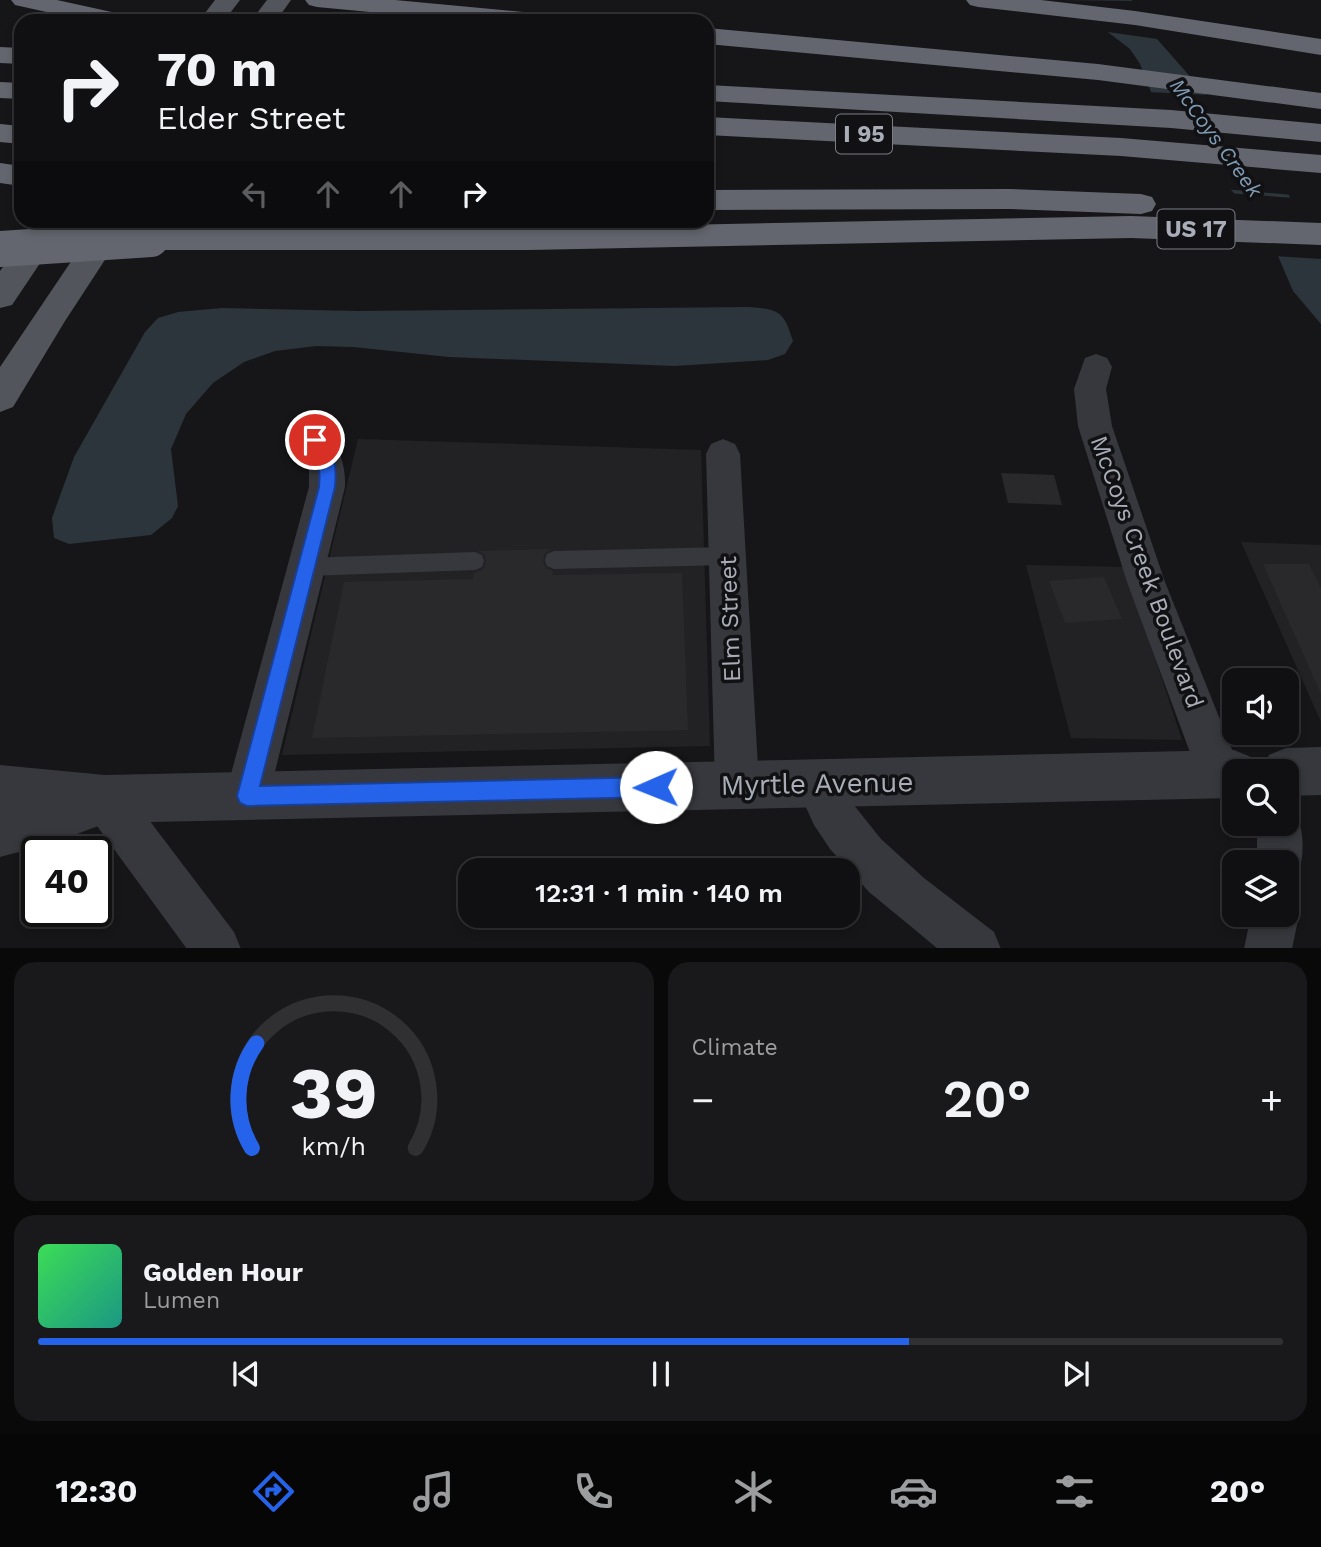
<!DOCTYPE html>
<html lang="en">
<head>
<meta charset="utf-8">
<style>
  :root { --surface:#101012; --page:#19191b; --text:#f1f3f6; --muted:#9c9d9f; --line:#303032; --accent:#2563eb }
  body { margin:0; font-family:"Work Sans",sans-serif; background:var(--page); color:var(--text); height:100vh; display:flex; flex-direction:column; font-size:26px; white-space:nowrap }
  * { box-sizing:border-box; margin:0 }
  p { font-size:23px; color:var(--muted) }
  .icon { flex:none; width:38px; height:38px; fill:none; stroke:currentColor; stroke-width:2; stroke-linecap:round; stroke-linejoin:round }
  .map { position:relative; height:948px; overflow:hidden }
  .drawer { display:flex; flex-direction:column; gap:14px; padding:14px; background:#09090a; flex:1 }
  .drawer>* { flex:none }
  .guide { position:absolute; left:14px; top:14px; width:700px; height:214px; border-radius:21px; box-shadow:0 4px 10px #0003,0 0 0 2px var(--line); background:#101012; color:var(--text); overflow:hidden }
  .fabs { position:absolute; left:1222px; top:668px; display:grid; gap:14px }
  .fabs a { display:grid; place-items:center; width:77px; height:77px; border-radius:14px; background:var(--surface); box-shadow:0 4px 10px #0003,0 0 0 2px var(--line); font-size:35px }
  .speed { position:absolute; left:21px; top:836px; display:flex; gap:14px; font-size:35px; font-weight:700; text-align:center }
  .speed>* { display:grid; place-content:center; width:91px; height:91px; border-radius:50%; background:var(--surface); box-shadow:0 4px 10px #0003,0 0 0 2px var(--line); line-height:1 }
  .speed .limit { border:4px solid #111; border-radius:10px; background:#fff; color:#111 }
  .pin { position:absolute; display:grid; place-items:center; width:60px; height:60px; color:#fff; margin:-30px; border:4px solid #fff; border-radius:50%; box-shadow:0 2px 7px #0007 }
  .me { position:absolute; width:77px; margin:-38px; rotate:269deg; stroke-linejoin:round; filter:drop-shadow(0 0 5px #0008) }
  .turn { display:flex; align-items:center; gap:24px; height:147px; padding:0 28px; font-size:32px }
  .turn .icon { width:91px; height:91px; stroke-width:2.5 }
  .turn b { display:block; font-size:49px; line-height:60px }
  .lanes { display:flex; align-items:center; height:66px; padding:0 28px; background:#0003; justify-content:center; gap:35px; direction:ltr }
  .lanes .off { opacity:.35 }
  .big { font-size:52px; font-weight:600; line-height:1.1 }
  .drawer .tile { flex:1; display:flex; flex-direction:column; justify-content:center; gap:10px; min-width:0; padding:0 24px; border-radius:21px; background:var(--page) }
  .drawer .dial { align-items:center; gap:0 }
  .dial svg { height:182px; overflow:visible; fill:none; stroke:var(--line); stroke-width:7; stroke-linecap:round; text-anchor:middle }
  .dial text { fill:var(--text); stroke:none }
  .song { display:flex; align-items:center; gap:21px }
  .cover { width:84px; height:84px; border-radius:10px; background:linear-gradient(135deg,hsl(130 70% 55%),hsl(170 70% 35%)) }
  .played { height:7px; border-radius:4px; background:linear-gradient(90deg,var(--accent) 70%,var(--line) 70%) }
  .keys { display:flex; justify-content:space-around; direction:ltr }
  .heat { display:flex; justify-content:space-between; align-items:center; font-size:38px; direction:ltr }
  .drawer .tiles { flex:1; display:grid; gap:14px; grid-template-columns:1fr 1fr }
  .tile:last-child { grid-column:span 2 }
  .trip { position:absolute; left:458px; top:858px; width:402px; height:70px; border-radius:21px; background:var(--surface); box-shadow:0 4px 10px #0003,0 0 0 2px var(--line); font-weight:600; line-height:70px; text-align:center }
  .tab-bar { display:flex; height:112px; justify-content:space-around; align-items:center; background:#060607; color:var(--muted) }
  .tab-bar .icon { width:49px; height:49px }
  .tab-bar .current { color:var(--accent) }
  .tab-bar b { font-size:32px; color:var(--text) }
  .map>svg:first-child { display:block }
  .built { fill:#222225 }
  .water { fill:#2c353c }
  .pier { fill:#161618 }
  .building { fill:#29292c }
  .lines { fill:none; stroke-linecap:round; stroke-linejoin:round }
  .service { fill:#37383d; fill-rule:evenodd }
  .minor { fill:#37383d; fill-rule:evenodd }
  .tertiary { fill:#37383d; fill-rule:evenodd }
  .primary { fill:#53555c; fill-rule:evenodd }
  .motorway { fill:#63666e; fill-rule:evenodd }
  .motorway-bridge { stroke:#63666e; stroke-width:36 }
  .route { fill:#2563eb; stroke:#184099; stroke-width:2 }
  .labels { text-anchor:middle; stroke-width:7; stroke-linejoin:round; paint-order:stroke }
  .far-water-label { font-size:21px; font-style:italic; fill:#7f9bb3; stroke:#111113 }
  .shield { fill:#111113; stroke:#7b7e86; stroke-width:2 }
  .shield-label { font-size:23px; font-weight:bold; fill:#a8adb8 }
  .street-label { font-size:24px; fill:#a8adb8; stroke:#111113 }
  .near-street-label { font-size:28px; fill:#a8adb8; stroke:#111113 }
</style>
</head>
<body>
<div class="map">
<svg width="1321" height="949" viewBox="0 0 1321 949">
  <rect width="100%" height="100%" fill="#161618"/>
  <path class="built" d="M 358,439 L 701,450 L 710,746 L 282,755 Z
    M 1241,542 L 1321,545 L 1321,722 Z
    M 1026,565 L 1125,567 L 1182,740 L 1071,738 Z"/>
  <path class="water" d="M 1066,0 L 1132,0 L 1135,10 L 1150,31 L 1284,183 L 1294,208 L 1321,243 L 1321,324 L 1293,291 L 1275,249 L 1258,221 L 1155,102 L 1140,64 L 1130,49 Z
    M 748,307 C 779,309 784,311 793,341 L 785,354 L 768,360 L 675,366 L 449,357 L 353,347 L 316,346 L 275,351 L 244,362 L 213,383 L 186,414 L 171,449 L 178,506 L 172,518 L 151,535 L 69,544 L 54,538 L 52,518 L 74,457 L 145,332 L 158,318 L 178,312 L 222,308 L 358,311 Z"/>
  <path class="pier" d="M 1062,0 L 1136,1 L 1138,8 L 1164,40 L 1101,31 Z
    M 1147,92 L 1210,95 L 1273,162 L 1287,181 L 1293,195 L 1223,189 L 1170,134 Z
    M 1227,193 L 1294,198 L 1321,237 L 1321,259 L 1274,256 L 1255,224 Z"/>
  <path class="building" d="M 1001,473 L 1054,475 L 1062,505 L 1008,503 Z
    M 551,549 L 545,553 L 543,561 L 546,568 L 553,571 L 552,575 L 682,573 L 688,730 L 312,738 L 344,582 L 473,579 L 474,573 L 483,569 L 486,562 L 484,554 L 478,551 Z
    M 1263,564 L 1309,564 L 1321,588 L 1321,694 Z
    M 1104,577 L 1122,619 L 1065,623 L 1049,581 Z"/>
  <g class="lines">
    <path class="service" d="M 728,547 L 735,550 L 737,556 L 735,562 L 728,565 L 554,569 L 547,566 L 545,560 L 547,554 L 554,551 Z
      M 475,552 L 482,555 L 484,561 L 482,567 L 475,570 L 307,576 L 300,573 L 298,567 L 300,561 L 307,558 Z"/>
    <path class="minor" d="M 1096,354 L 1107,358 L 1112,367 L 1106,389 L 1112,426 L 1165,582 L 1241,772 L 1234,772 L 1234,790 L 1220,796 L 1205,789 L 1198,774 L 1127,582 L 1078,426 L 1074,389 L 1085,358 Z
      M 315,426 L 327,430 C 339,448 346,465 345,487 L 269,796 L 263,812 L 247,818 L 231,812 L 225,796 L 309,487 L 309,462 L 298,440 L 303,430 Z
      M 723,439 L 735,444 L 740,454 L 759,785 L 752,800 L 737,807 L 722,800 L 715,785 L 706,454 L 711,444 Z
      M 817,761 L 832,768 L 845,794 L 881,839 L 924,878 L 994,932 L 1001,949 L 938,949 L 914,929 L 869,892 L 830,849 L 814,825 L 795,783 L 802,768 Z
      M 105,777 L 121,783 L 234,932 L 241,949 L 187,949 L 89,815 L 83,799 L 89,783 Z
      M 1286,805 L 1295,808 C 1304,831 1306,856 1296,879 L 1286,883 L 1286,863 L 1257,863 L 1257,824 L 1286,824 Z
      M 1286,896 L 1292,898 L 1299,915 L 1292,949 L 1244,949 L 1251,915 L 1286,915 Z"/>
    <path class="tertiary" d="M 1321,747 L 1321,795 L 1286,796 L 1286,772 L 1262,772 L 1269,755 L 1286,748 Z
      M 1234,750 L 1251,757 L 1257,772 L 1234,772 L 1234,798 L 106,823 L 56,842 L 0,857 L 0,765 L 105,775 Z"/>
    <path class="primary" d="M 215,0 L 240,0 L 224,21 L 199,21 Z
      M 267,0 L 291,0 L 276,21 L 251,21 Z
      M 37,220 L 69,220 L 12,305 L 0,308 L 0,271 Z
      M 99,220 L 131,220 L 65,321 L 13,407 L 0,412 L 0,367 Z"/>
    <path class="motorway" d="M 11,0 L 57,0 L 130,16 L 133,21 L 87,21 L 15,5 Z
      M 305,0 L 395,0 L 544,14 L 553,16 L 556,21 L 465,21 L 317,7 L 309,5 Z
      M 966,0 L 1041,0 L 1135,11 L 1321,39 L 1321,55 L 1135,25 L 978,7 L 970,5 Z
      M 707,28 L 1098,64 L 1321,93 L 1321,109 L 1098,80 L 707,44 Z
      M 0,47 L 21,48 L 21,64 L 0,63 Z
      M 0,82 L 21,83 L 21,99 L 0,98 Z
      M 707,85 L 1171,110 L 1321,124 L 1321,142 L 1171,128 L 707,101 Z
      M 707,117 L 1121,138 L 1321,155 L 1321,173 L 1121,156 L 707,135 Z
      M 0,124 L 21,126 L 21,144 L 0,142 Z
      M 0,163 L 21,166 L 21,186 L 0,183 Z
      M 1010,189 L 1141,194 L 1152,197 L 1156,204 L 1152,211 L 1141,214 L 1010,209 L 707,210 L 707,190 Z
      M 1131,216 L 1321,223 L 1321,245 L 1131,238 L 529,250 L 151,250 L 140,247 L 135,239 L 140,231 L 151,228 L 529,228 Z"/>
    <path class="motorway-bridge" d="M 0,249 L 151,239"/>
  </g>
  <path class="route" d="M 315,434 C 335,442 337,469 335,487 L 260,786 L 656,777 L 663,780 L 666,787 L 663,794 L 656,797 L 247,806 L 240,803 L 237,796 L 319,487 C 321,464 318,460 307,440 Z"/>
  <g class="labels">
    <g class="far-water-label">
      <text transform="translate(1216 138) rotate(54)" y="7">McCoys Creek</text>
    </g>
    <g class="shield">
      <rect x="836" y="114.5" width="56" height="39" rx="5"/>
      <rect x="1157.5" y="209.5" width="77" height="39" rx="5"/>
    </g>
    <g class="shield-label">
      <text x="864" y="142">I 95</text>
      <text x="1196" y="237">US 17</text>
    </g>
    <g class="street-label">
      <text transform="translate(1147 572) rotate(70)" y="8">McCoys Creek Boulevard</text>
      <text transform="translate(730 619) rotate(-92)" y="8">Elm Street</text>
    </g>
    <g class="near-street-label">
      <text transform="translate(817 783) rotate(-1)" y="10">Myrtle Avenue</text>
    </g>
  </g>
</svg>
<div class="fabs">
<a><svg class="icon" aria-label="sound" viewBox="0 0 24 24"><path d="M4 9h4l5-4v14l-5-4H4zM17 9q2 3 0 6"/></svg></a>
<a><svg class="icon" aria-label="search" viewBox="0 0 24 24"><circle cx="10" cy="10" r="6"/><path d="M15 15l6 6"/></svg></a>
<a><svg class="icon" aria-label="layers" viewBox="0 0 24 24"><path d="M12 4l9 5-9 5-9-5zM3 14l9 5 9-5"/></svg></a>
</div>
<div class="speed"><div class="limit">40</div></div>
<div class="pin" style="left:315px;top:440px;background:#d93025"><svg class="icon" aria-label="arrive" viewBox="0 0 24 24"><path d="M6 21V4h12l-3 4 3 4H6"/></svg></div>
<svg class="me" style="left:656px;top:787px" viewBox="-20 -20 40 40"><circle r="19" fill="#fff"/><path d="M0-13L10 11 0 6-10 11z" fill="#2563eb"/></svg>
<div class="trip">12:31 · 1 min · 140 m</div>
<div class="guide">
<div class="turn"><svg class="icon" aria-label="right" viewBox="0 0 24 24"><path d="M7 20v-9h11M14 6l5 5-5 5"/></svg><div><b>70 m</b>Elder Street</div></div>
<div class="lanes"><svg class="icon off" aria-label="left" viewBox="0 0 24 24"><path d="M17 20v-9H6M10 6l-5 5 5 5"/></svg><svg class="icon off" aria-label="ahead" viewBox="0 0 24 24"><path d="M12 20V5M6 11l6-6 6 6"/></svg><svg class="icon off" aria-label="ahead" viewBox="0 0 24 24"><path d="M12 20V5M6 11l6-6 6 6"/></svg><svg class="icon" aria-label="right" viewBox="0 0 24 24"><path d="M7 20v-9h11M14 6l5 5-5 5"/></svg></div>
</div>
</div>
<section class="drawer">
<div class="tiles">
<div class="tile dial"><svg viewBox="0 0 100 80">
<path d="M14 69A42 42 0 1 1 86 69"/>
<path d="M14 69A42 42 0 0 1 16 23" stroke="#2563eb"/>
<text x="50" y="56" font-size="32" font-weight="700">39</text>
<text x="50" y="72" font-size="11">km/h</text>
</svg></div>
<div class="tile"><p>Climate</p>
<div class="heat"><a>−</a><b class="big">20°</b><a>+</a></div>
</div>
<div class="tile">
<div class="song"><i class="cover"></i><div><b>Golden Hour</b><p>Lumen</p></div></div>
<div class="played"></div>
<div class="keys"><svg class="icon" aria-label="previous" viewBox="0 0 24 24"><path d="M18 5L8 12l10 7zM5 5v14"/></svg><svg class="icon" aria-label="pause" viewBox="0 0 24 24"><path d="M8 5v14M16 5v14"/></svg><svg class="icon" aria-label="next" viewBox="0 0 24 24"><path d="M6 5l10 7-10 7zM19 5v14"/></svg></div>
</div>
</div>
</section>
<nav class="tab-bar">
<b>12:30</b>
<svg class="icon current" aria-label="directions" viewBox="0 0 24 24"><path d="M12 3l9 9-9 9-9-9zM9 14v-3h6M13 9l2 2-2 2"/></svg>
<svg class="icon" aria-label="music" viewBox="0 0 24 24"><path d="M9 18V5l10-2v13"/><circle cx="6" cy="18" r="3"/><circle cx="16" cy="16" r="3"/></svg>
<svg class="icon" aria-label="phone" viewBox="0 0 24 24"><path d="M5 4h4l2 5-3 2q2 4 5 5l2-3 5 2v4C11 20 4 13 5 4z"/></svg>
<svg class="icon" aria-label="climate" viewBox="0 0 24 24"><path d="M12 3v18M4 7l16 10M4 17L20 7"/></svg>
<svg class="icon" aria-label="car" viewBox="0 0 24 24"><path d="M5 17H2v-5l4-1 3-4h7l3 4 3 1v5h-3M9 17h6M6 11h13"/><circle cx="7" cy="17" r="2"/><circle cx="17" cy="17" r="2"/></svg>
<svg class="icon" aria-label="filters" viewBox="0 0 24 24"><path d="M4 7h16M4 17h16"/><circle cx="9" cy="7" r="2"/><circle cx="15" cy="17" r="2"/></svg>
<b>20°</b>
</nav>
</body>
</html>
